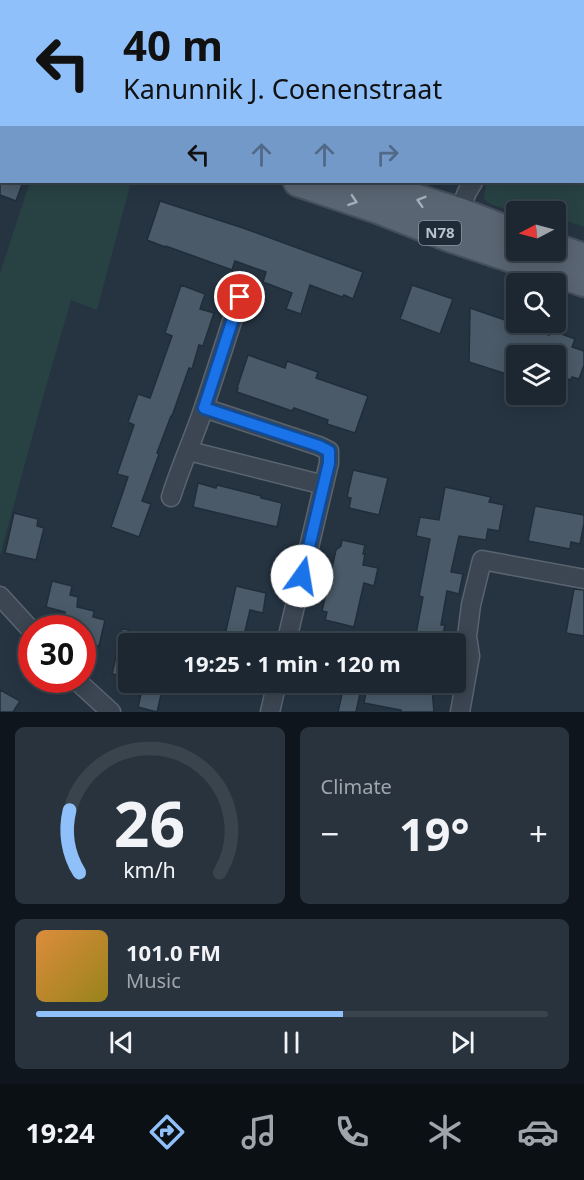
<!DOCTYPE html>
<html lang="en">
<head>
<meta charset="utf-8">
<style>
  :root { --surface:#1c2732; --page:#29333e; --text:#f1f3f6; --muted:#a0a5ac; --line:#3a444d; --accent:#8fc0fa }
  body { margin:0; font-family:"Noto Sans",sans-serif; background:var(--page); color:var(--text); height:100vh; display:flex; flex-direction:column; font-size:22px; white-space:nowrap }
  * { box-sizing:border-box; margin:0 }
  p { font-size:20px; color:var(--muted) }
  .icon { flex:none; width:33px; height:33px; fill:none; stroke:currentColor; stroke-width:2; stroke-linecap:round; stroke-linejoin:round }
  .map { position:relative; height:712px; overflow:hidden }
  .sheet { display:flex; flex-direction:column; gap:15px; padding:15px; background:#0f151c; flex:1 }
  .sheet>* { flex:none }
  .guide { position:absolute; left:0px; top:0px; width:585px; height:183px; box-shadow:0 3px 15px #0003,0 0 0 2px var(--line); background:#8fc0fa; color:#111; overflow:hidden }
  .needle { width:39px; rotate:264deg }
  .buttons { position:absolute; left:506px; top:201px; display:grid; gap:12px }
  .buttons a { display:grid; place-items:center; width:60px; height:60px; border-radius:6px; background:var(--surface); box-shadow:0 3px 15px #0003,0 0 0 2px var(--line); font-size:30px }
  .speed { position:absolute; left:18px; top:615px; display:flex; gap:12px; font-size:30px; font-weight:700; text-align:center }
  .speed>* { display:grid; place-content:center; width:78px; height:78px; border-radius:50%; background:var(--surface); box-shadow:0 3px 15px #0003,0 0 0 2px var(--line); line-height:1 }
  .speed .limit { border:9px solid #d22; background:#fff; color:#111 }
  .pin { position:absolute; display:grid; place-items:center; width:51px; height:51px; color:#fff; margin:-26px; border:3px solid #fff; border-radius:50%; box-shadow:0 2px 6px #0007 }
  .me { position:absolute; width:66px; margin:-33px; rotate:13deg; stroke-linejoin:round; filter:drop-shadow(0 0 4px #0008) }
  .turn { display:flex; align-items:center; gap:21px; height:126px; padding:0 24px; font-size:27px }
  .turn .icon { width:78px; height:78px; stroke-width:2.5 }
  .turn b { display:block; font-size:42px; line-height:51px }
  .lanes { display:flex; align-items:center; height:57px; padding:0 24px; background:#0003; justify-content:center; gap:30px; direction:ltr }
  .lanes .off { opacity:.35 }
  .big { font-size:45px; font-weight:700; line-height:1.1 }
  .sheet .widget { flex:1; display:flex; flex-direction:column; justify-content:center; gap:9px; min-width:0; padding:0 21px; border-radius:9px; background:var(--page) }
  .sheet .dial { align-items:center; gap:0 }
  .dial svg { height:156px; overflow:visible; fill:none; stroke:var(--line); stroke-width:7; stroke-linecap:round; text-anchor:middle }
  .dial text { fill:var(--text); stroke:none }
  .song { display:flex; align-items:center; gap:18px }
  .cover { width:72px; height:72px; border-radius:9px; background:linear-gradient(135deg,hsl(30 70% 55%),hsl(50 70% 35%)) }
  .played { height:6px; border-radius:3px; background:linear-gradient(90deg,var(--accent) 60%,var(--line) 60%) }
  .keys { display:flex; justify-content:space-around; direction:ltr }
  .heat { display:flex; justify-content:space-between; align-items:center; font-size:33px; direction:ltr }
  .sheet .tiles { flex:1; display:grid; gap:15px; grid-template-columns:1fr 1fr }
  .widget:last-child { grid-column:span 2 }
  .trip { position:absolute; left:118px; top:633px; width:348px; height:60px; border-radius:6px; background:var(--surface); box-shadow:0 3px 15px #0003,0 0 0 2px var(--line); font-weight:700; line-height:60px; text-align:center }
  .tabs { display:flex; height:96px; justify-content:space-around; align-items:center; background:#0b1014; color:var(--muted) }
  .tabs .icon { width:42px; height:42px }
  .tabs .active { color:var(--accent) }
  .tabs b { font-size:27px; color:var(--text) }
  .map>svg:first-child { display:block }
  .green { fill:#284243 }
  .lines { fill:none; stroke-linecap:round; stroke-linejoin:round }
  .stream { stroke:#3c536b; stroke-width:6 }
  .building { fill:#4a5a68; stroke:#212d39; stroke-width:1.5 }
  .street-casing { stroke:#59646f; stroke-width:21 }
  .primary-casing { stroke:#444f5b; stroke-width:32 }
  .street { stroke:#3b4652; stroke-width:18 }
  .primary { stroke:#596572; stroke-width:28 }
  .oneway { stroke:#a5afba }
  .route-casing { stroke:#114b97; stroke-width:15 }
  .route { stroke:#1a73e8; stroke-width:10 }
  .labels { text-anchor:middle; stroke-width:4.5; stroke-linejoin:round; paint-order:stroke }
  .shield { fill:#1f2b37; stroke:#8a949f; stroke-width:1.5 }
  .shield-label { font-size:15px; font-weight:bold; fill:#b8c1cc }
</style>
</head>
<body>
<div class="map">
<svg width="584" height="712" viewBox="0 0 584 712">
  <rect width="100%" height="100%" fill="#263442"/>
  <path class="green" d="M 584,113 L 584,227 L 555,217 L 555,212 C 536,212 498,213 484,199 L 486,182 L 584,182 Z
    M 30,182 L 131,182 L 97,310 L 71,300 L 43,397 L 0,556 L 0,273 Z"/>
  <g class="lines">
    <path class="stream" d="M 106,0 L 111,2
      M 370,2 L 370,0"/>
  </g>
  <path class="building" d="M 0,182 L 23,182 L 16,201 L 0,195 Z
    M 160,201 L 243,228 L 363,272 L 353,299 L 344,295 L 342,297 L 310,285 L 301,314 L 286,309 L 292,293 L 263,282 L 266,272 L 235,261 L 232,270 L 166,246 L 165,247 L 147,240 Z
    M 181,285 L 205,294 L 200,309 L 214,313 L 203,346 L 199,345 L 192,369 L 189,368 L 172,416 L 171,416 L 157,453 L 159,454 L 142,501 L 151,504 L 139,537 L 111,527 L 128,477 L 117,474 L 134,425 L 128,422 L 138,394 L 150,398 L 172,336 L 165,333 Z
    M 412,285 L 453,299 L 440,334 L 400,319 Z
    M 470,308 L 549,335 L 551,330 L 575,339 L 572,347 L 584,351 L 584,365 L 579,379 L 572,377 L 571,380 L 568,379 L 568,381 L 555,376 L 555,356 L 516,356 L 516,366 L 513,376 L 469,362 Z
    M 248,355 L 285,368 L 287,361 L 318,372 L 316,378 L 368,396 L 355,433 L 327,424 L 328,420 L 294,408 L 292,411 L 237,392 L 238,388 L 237,388 Z
    M 353,470 L 388,478 L 379,515 L 349,508 L 351,498 L 347,497 Z
    M 198,483 L 216,488 L 217,485 L 261,496 L 261,498 L 282,503 L 277,527 L 193,507 Z
    M 445,487 L 491,497 L 489,502 L 504,505 L 499,531 L 488,529 L 486,540 L 459,536 L 451,572 L 463,574 L 459,594 L 447,591 L 441,625 L 445,625 L 441,644 L 414,644 L 423,597 L 419,596 L 430,539 L 416,536 L 420,517 L 439,520 Z
    M 535,506 L 584,515 L 584,523 L 580,544 L 571,542 L 570,549 L 528,541 Z
    M 14,513 L 38,519 L 37,526 L 44,528 L 36,560 L 5,553 Z
    M 342,540 L 365,545 L 363,554 L 365,554 L 363,565 L 378,568 L 374,586 L 364,583 L 354,627 L 325,620 L 327,612 L 322,611 L 336,550 L 341,546 Z
    M 52,581 L 72,586 L 70,595 L 78,597 L 77,607 L 94,611 L 93,617 L 105,620 L 99,646 L 85,643 L 85,640 L 82,639 L 82,628 L 62,625 L 65,612 L 46,607 Z
    M 236,586 L 266,593 L 263,613 L 250,610 L 242,644 L 223,644 Z
    M 574,589 L 584,590 L 584,636 L 566,633 Z
    M 122,629 L 129,630 L 129,677 L 112,674 Z
    M 144,682 L 164,682 L 157,712 L 138,707 Z
    M 406,684 L 432,689 L 434,712 L 401,712 L 401,710 L 364,703 L 367,687 L 404,694 Z
    M 344,685 L 361,689 L 356,712 L 338,712 Z
    M 0,690 L 20,701 L 13,712 L 0,712 Z"/>
  <g class="lines">
    <defs>
      <path id="street" d="M 459,212 L 467,192 L 473,182
        M 204,408 L 319,446 L 329,451 L 329,463 L 286,644
        M 189,451 L 324,485
        M 171,497 C 180,468 192,442 202,413 C 215,375 227,336 240,297
        M 0,596 L 32,631
        M 76,680 L 111,712
        M 270,712 L 277,682
        M 460,712 L 470,656 L 467,636 L 471,605 L 482,560 L 584,579"/>
      <path id="primary" d="M 0,55 L 2,56
        M 0,79 L 2,79
        M 298,182 L 378,209 L 452,238 L 584,282
        M 363,182 L 459,212 L 516,234
        M 555,248 L 584,258"/>
    </defs>
    <use href="#street" class="street-casing"/>
    <use href="#primary" class="primary-casing"/>
    <use href="#street" class="street"/>
    <use href="#primary" class="primary"/>
  </g>
  <defs><path id="oneway-chevron" d="M-2-3.5L2.5 0L-2 3.5" fill="none" stroke-width="1.6" stroke-linecap="round" stroke-linejoin="round" transform="scale(1.5)"/></defs>
  <g class="oneway">
    <use href="#oneway-chevron" transform="translate(353 201) rotate(19)"/>
    <use href="#oneway-chevron" transform="translate(421 201) rotate(-163)"/>
  </g>
  <g class="lines">
    <defs>
      <path id="route" d="M 240,297 L 204,408 L 319,446 L 329,451 L 329,463 L 302,576"/>
    </defs>
    <use href="#route" class="route-casing"/>
    <use href="#route" class="route"/>
  </g>
  <g class="labels">
    <rect class="shield" x="419" y="221" width="42" height="24" rx="4.5"/>
    <g class="shield-label">
      <text x="440" y="238">N78</text>
    </g>
  </g>
</svg>
<div class="buttons">
<a><svg class="needle" viewBox="-14 -14 28 28"><path d="M0-13l5 13h-10z" fill="#e53935"/><path d="M0 13l5-13h-10z" fill="#a0a5ac"/></svg></a>
<a><svg class="icon" aria-label="search" viewBox="0 0 24 24"><circle cx="10" cy="10" r="6"/><path d="M15 15l6 6"/></svg></a>
<a><svg class="icon" aria-label="layers" viewBox="0 0 24 24"><path d="M12 4l9 5-9 5-9-5zM3 14l9 5 9-5"/></svg></a>
</div>
<div class="speed"><div class="limit">30</div></div>
<div class="pin" style="left:240px;top:297px;background:#d93025"><svg class="icon" aria-label="arrive" viewBox="0 0 24 24"><path d="M6 21V4h12l-3 4 3 4H6"/></svg></div>
<svg class="me" style="left:302px;top:576px" viewBox="-20 -20 40 40"><circle r="19" fill="#fff"/><path d="M0-13L10 11 0 6-10 11z" fill="#1a73e8"/></svg>
<div class="trip">19:25 · 1 min · 120 m</div>
<div class="guide">
<div class="turn"><svg class="icon" aria-label="left" viewBox="0 0 24 24"><path d="M17 20v-9H6M10 6l-5 5 5 5"/></svg><div><b>40 m</b>Kanunnik J. Coenenstraat</div></div>
<div class="lanes"><svg class="icon" aria-label="left" viewBox="0 0 24 24"><path d="M17 20v-9H6M10 6l-5 5 5 5"/></svg><svg class="icon off" aria-label="ahead" viewBox="0 0 24 24"><path d="M12 20V5M6 11l6-6 6 6"/></svg><svg class="icon off" aria-label="ahead" viewBox="0 0 24 24"><path d="M12 20V5M6 11l6-6 6 6"/></svg><svg class="icon off" aria-label="right" viewBox="0 0 24 24"><path d="M7 20v-9h11M14 6l5 5-5 5"/></svg></div>
</div>
</div>
<section class="sheet">
<div class="tiles">
<div class="widget dial"><svg viewBox="0 0 100 80">
<path d="M14 69A42 42 0 1 1 86 69"/>
<path d="M14 69A42 42 0 0 1 9 37" stroke="#8fc0fa"/>
<text x="50" y="56" font-size="32" font-weight="700">26</text>
<text x="50" y="72" font-size="11">km/h</text>
</svg></div>
<div class="widget"><p>Climate</p>
<div class="heat"><a>−</a><b class="big">19°</b><a>+</a></div>
</div>
<div class="widget">
<div class="song"><i class="cover"></i><div><b>101.0 FM</b><p>Music</p></div></div>
<div class="played"></div>
<div class="keys"><svg class="icon" aria-label="previous" viewBox="0 0 24 24"><path d="M18 5L8 12l10 7zM5 5v14"/></svg><svg class="icon" aria-label="pause" viewBox="0 0 24 24"><path d="M8 5v14M16 5v14"/></svg><svg class="icon" aria-label="next" viewBox="0 0 24 24"><path d="M6 5l10 7-10 7zM19 5v14"/></svg></div>
</div>
</div>
</section>
<nav class="tabs">
<b>19:24</b>
<svg class="icon active" aria-label="directions" viewBox="0 0 24 24"><path d="M12 3l9 9-9 9-9-9zM9 14v-3h6M13 9l2 2-2 2"/></svg>
<svg class="icon" aria-label="music" viewBox="0 0 24 24"><path d="M9 18V5l10-2v13"/><circle cx="6" cy="18" r="3"/><circle cx="16" cy="16" r="3"/></svg>
<svg class="icon" aria-label="phone" viewBox="0 0 24 24"><path d="M5 4h4l2 5-3 2q2 4 5 5l2-3 5 2v4C11 20 4 13 5 4z"/></svg>
<svg class="icon" aria-label="climate" viewBox="0 0 24 24"><path d="M12 3v18M4 7l16 10M4 17L20 7"/></svg>
<svg class="icon" aria-label="car" viewBox="0 0 24 24"><path d="M5 17H2v-5l4-1 3-4h7l3 4 3 1v5h-3M9 17h6M6 11h13"/><circle cx="7" cy="17" r="2"/><circle cx="17" cy="17" r="2"/></svg>
</nav>
</body>
</html>
